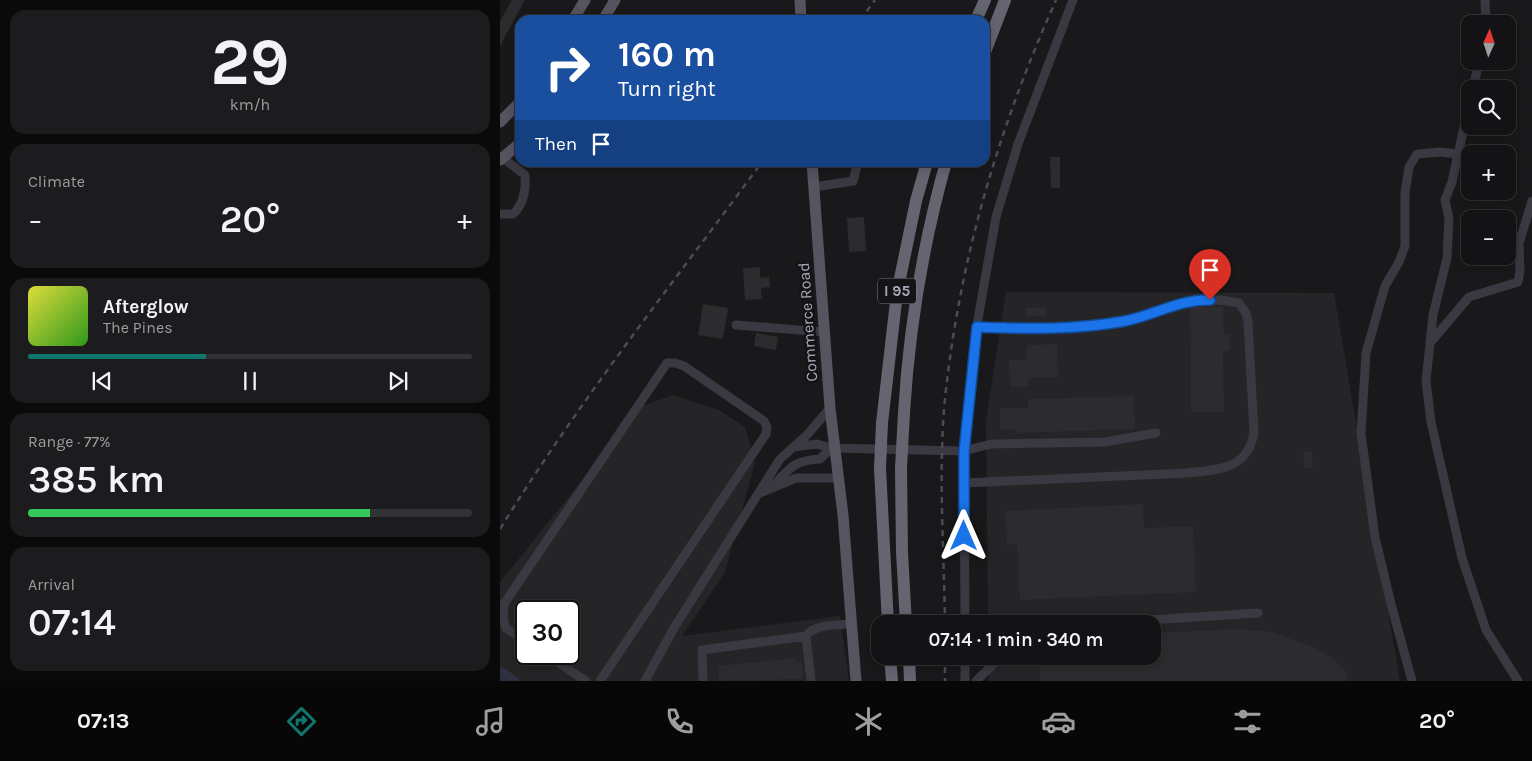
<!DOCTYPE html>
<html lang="en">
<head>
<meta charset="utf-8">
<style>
  :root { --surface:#131214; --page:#1c1b1d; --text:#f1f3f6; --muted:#9d9ea0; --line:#323234; --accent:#0f766e }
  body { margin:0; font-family:Karla,sans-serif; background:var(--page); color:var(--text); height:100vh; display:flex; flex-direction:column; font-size:19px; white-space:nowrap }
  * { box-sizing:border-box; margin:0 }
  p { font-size:16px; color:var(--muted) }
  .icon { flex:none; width:28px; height:28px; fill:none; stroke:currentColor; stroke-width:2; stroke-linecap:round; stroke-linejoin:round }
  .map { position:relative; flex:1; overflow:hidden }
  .panel { display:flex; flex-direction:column; gap:10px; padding:10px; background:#0a0a0b; width:500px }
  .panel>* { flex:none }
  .guide { position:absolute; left:15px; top:15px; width:475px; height:152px; border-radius:15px; box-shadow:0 2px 12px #0003,0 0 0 1px var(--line); background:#1a4fa0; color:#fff; overflow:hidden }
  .needle { width:32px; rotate:3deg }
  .buttons { position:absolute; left:961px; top:15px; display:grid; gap:10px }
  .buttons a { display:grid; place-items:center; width:55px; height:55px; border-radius:10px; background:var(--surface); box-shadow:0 2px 12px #0003,0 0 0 1px var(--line); font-size:25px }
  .speed { position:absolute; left:15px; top:600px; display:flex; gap:10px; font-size:25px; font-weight:700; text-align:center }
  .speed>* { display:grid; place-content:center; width:65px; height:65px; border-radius:50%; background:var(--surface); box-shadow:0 2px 12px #0003,0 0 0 1px var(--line); line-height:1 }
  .speed .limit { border:2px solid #111; border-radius:8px; background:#fff; color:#111 }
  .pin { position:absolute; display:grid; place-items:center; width:42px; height:42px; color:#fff; margin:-51px -21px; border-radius:50% 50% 50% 0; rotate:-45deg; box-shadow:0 0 5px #0007 }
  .pin .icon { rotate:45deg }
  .me { position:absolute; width:55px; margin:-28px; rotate:0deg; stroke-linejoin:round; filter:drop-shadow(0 0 4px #0008) }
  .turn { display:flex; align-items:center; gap:18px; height:105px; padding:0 20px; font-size:22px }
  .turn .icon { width:65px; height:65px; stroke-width:2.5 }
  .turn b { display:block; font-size:35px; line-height:42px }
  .then { display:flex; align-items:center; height:48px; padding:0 20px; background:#0003; gap:10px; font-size:19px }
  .big { font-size:38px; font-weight:600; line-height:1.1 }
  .panel .tile { flex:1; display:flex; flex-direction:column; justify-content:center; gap:8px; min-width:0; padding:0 18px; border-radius:15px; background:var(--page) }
  .panel .dial { align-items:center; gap:0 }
  .dial b { font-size:65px; line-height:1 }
  .song { display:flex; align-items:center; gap:15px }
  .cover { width:60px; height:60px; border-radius:8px; background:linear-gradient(135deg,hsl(60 70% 55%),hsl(110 70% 35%)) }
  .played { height:5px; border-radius:2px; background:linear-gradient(90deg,var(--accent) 40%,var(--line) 40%) }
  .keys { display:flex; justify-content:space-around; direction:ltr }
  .heat { display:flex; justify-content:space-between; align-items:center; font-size:28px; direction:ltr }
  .charge { height:8px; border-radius:4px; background:linear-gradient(90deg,#34c759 77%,var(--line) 0) }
  .trip { position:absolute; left:371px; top:615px; width:290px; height:50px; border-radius:15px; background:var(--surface); box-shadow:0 2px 12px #0003,0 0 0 1px var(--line); font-weight:600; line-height:50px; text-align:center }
  .tabs { display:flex; height:80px; justify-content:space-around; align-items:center; background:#080708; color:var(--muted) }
  .tabs .icon { width:35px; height:35px }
  .tabs .current { color:var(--accent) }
  .tabs b { font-size:22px; color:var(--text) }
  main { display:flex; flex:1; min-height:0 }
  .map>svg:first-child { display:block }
  .built { fill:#252427; fill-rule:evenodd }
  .water { fill:#2c3040 }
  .building { fill:#2c2b2e }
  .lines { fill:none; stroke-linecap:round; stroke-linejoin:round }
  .minor { stroke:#3a3840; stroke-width:9 }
  .major { stroke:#55545f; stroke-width:11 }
  .highway { stroke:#656471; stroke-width:12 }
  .rail { stroke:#4c4b55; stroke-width:2.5; stroke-dasharray:6 5; stroke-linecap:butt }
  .highway-bridge { stroke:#656471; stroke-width:12 }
  .route-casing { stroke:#114b97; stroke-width:12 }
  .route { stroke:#1a73e8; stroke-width:9 }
  .labels { text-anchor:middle; stroke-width:5; stroke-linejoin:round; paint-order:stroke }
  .shield { fill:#141315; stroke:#7d7c89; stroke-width:1 }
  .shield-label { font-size:15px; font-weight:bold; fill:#aaa9bb }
  .street-label { font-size:16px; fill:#aaa9bb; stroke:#141315 }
</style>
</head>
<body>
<main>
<section class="panel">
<div class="tile dial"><b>29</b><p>km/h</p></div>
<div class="tile"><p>Climate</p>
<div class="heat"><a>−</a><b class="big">20°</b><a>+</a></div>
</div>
<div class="tile">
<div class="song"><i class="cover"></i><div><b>Afterglow</b><p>The Pines</p></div></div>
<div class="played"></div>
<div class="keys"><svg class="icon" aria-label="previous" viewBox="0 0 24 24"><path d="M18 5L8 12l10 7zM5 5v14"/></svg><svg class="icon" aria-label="pause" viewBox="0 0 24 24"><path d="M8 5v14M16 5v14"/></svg><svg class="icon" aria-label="next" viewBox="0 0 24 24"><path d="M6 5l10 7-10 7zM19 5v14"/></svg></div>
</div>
<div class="tile"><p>Range · 77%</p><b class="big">385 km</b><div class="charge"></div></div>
<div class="tile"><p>Arrival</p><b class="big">07:14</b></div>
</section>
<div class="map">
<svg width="1032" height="681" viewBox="0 0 1032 681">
  <rect width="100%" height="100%" fill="#19181a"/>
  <path class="built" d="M 506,292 L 834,293 L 900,681 L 489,681 L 488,656 L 652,656 L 652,624 L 488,624 L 486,420 Z
    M 173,395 L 219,410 L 245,427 L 255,463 L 225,572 L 182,636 L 340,616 L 349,681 L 0,681 L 0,582 L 142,406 ZM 26,611 L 69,611 L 69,654 L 26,654 Z"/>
  <path class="water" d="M 0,668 L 6,669 L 21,681 L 0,681 Z"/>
  <path class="building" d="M 12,0 L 25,0 L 0,46 L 0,21 Z
    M 550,157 L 560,157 L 560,188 L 551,188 Z
    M 364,217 L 366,251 L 349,252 L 347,218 Z
    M 260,267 L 260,278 L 269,277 L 270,287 L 261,288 L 262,299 L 245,300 L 243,268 Z
    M 203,304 L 228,308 L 223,339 L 198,335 Z
    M 546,307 L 546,315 L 526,317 L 526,308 Z
    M 690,307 L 723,307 L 724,335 L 730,335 L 730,351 L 723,351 L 724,412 L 691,412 Z
    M 256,333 L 278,337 L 276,350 L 254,346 Z
    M 557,344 L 558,377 L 528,378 L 528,386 L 510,387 L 509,360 L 527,360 L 527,345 Z
    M 634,396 L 635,429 L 517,433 L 517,429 L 500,430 L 500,408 L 528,408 L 528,399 Z
    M 812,451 L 813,468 L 804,468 L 803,452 Z
    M 643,504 L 644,528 L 693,526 L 696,592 L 520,600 L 517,544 L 507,545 L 505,511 Z
    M 738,629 L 772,632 L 811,646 L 831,657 L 846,672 L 847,681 L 540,681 L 540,665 L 547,665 L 546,656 L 652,656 L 652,633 Z
    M 296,658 L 297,663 L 302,663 L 303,679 L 219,681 L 218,666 Z"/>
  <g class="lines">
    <path class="minor" d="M 985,0 L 986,24
      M 973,89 L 979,61
      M 970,100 L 952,182 L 945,200 L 949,219 L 947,258 L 933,315 L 926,381 L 931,422 L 962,558 L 986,630 L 1018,681
      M 314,187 L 353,181 L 358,162
      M 0,214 L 13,214 C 24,204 26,189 25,175 L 3,158
      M 236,325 L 324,332
      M 930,343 L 969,297 L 1018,282 L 1020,271 L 1019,243 L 1032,201
      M 293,447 L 317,444 L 331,448 L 464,451 L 491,444 L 605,442 L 656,433
      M 464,483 L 687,473 C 720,469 747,470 754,433 L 748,322 L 746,313 L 739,303 L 721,300 L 687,301 L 644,317 L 575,328 L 477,327
      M 275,484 C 290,467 296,460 320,459 L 331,448
      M 260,493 L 296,478 L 338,478
      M 465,624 L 464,451 L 475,336 L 496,217 L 518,144 L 573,0
      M 587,624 L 758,613
      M 26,642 L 6,628 L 3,617 L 4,604 L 167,363 L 175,363 L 184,366 L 264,421 L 267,427 L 266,434 L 100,681
      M 45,654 L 86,681
      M 465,656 L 465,681
      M 145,681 L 174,628 L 280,459 L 308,434 L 330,408
      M 203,681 L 202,650 L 306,636
      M 311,681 L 306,636 C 314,624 338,625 351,624
      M 476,681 L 502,656
      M 912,681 L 891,604 L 875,537 L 861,433 L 866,353 L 885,286 L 899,262 L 905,246 L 905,193 L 909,167 L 917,154 L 940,152 L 958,154"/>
    <path class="major" d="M 300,0 L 301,20
      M 73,20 L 85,0
      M 103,20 L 115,0
      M 0,122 L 20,102
      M 0,160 L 20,143
      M 312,162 L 330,408 L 343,515 L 356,681"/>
    <path class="highway" d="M 476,20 L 485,0
      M 485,52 L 505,0
      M 404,413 C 409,329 423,244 446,162
      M 382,423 L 397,293 L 416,201 L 427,162
      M 380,468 L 388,624
      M 401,468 L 402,552 L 406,624
      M 390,656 L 392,681
      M 409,656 L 410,681"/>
    <path class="rail" d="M 360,20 L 375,0
      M 0,529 C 79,401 173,283 262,162
      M 445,624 C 444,546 437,457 447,381 C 463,247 501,123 556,0
      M 445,656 L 445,681"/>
    <path class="highway-bridge" d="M 380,468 L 382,423
      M 401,468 L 404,413"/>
  </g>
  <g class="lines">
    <defs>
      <path id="route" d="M 464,536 L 464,452 L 477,327 C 527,329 576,330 625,321 C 654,315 681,299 710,300"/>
    </defs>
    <use href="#route" class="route-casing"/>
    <use href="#route" class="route"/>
  </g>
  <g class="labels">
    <rect class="shield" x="378" y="278.5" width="38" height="25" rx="4"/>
    <g class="shield-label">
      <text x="397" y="296">I 95</text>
    </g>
    <g class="street-label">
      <text transform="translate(307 322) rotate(-94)" y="6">Commerce Road</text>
    </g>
  </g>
</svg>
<div class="buttons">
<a><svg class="needle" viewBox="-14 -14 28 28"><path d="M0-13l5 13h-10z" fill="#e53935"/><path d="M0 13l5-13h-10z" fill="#9d9ea0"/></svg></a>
<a><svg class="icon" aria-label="search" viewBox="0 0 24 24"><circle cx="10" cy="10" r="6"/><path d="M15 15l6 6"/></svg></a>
<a>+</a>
<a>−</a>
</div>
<div class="speed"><div class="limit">30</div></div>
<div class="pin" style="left:710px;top:300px;background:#d93025"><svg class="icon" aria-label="arrive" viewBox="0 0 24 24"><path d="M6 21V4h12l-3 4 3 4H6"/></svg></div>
<svg class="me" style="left:464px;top:536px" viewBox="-20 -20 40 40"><path d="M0-17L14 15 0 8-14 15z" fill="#1a73e8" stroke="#fff" stroke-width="4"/></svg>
<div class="trip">07:14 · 1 min · 340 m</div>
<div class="guide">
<div class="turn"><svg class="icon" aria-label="right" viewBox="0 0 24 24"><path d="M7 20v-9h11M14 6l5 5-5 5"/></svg><div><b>160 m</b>Turn right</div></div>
<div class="then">Then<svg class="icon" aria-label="arrive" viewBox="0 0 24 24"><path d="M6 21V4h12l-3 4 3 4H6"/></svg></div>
</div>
</div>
</main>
<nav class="tabs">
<b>07:13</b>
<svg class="icon current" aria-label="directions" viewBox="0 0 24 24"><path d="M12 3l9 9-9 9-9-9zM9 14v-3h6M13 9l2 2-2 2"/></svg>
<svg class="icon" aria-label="music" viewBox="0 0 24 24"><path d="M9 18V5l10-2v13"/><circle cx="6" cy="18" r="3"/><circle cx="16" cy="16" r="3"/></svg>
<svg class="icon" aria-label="phone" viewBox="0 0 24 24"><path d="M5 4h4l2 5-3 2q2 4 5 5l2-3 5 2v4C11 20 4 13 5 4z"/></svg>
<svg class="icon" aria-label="climate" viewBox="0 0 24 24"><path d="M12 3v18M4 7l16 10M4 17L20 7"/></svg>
<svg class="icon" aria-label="car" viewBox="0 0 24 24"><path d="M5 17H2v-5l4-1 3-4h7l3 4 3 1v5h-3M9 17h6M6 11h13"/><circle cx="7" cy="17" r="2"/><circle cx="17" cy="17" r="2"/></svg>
<svg class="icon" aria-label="filters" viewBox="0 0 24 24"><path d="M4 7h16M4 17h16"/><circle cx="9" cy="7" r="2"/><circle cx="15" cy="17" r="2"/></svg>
<b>20°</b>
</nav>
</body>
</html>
